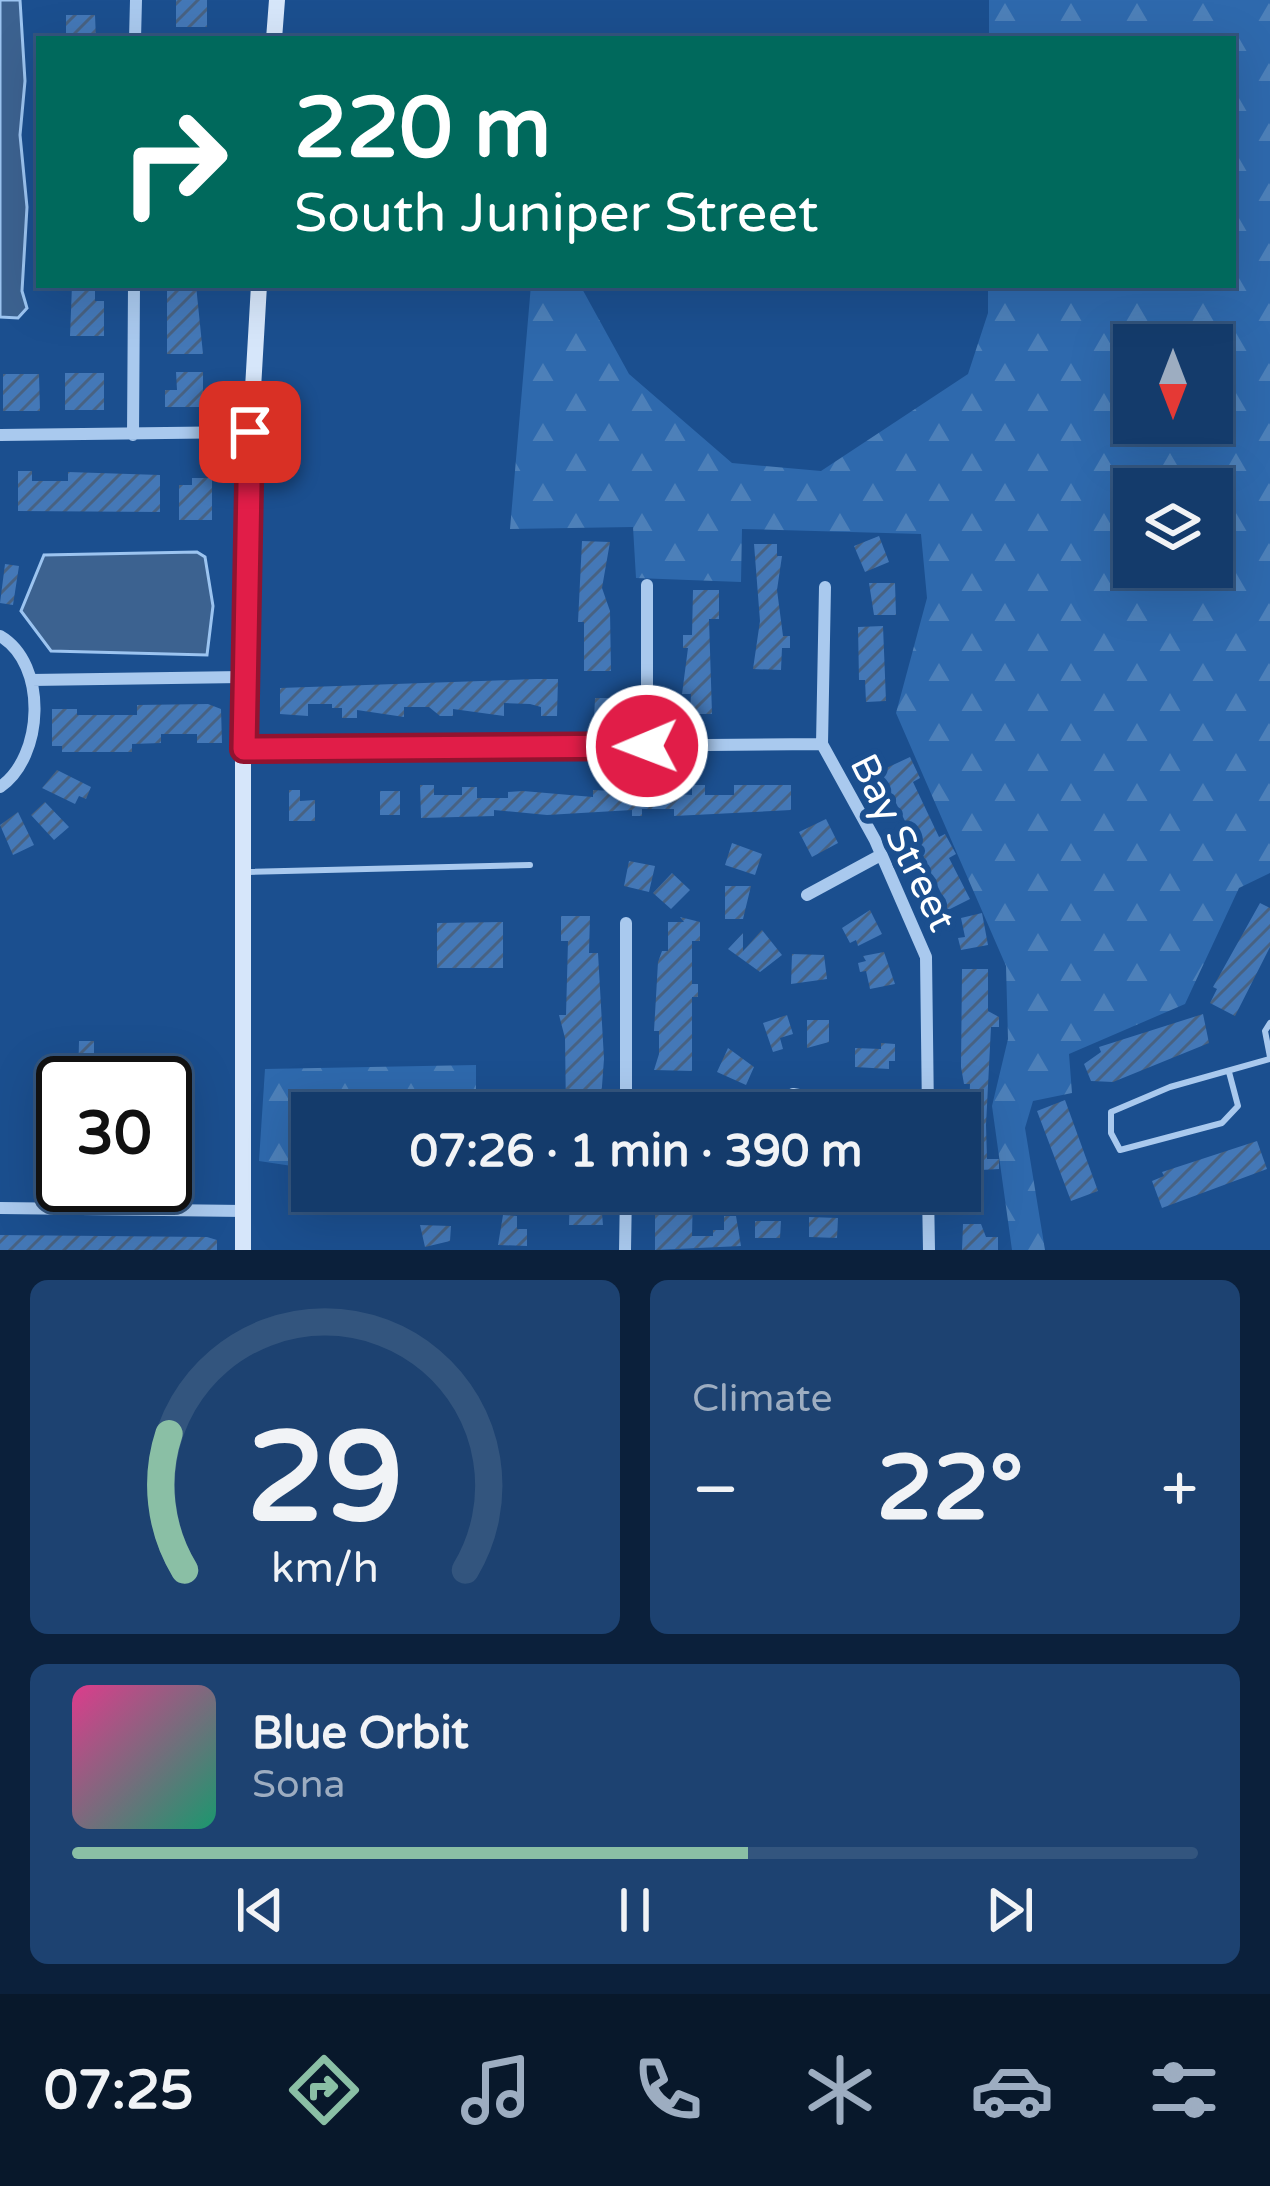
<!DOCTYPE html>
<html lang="en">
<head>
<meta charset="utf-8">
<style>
  :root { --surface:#143b6b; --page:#1d4271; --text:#f1f3f6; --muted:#9dadc1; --line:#33557e; --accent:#8abfa5 }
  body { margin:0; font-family:"Varela Round",sans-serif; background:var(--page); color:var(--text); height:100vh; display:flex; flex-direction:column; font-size:45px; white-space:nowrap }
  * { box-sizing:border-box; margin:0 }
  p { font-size:39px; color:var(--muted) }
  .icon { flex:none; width:66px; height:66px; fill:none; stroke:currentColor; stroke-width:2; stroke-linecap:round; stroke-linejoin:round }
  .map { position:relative; height:1250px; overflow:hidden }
  .panel { display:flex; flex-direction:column; gap:30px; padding:30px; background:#0b203b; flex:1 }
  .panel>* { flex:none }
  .top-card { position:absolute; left:36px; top:36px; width:1200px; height:252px; border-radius:0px; box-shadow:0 12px 48px #0002,0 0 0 3px var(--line); background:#00695c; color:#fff; overflow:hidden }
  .needle { width:78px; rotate:180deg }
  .fabs { position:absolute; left:1113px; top:324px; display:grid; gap:24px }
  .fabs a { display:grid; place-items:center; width:120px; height:120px; border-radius:0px; background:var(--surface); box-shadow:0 12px 48px #0002,0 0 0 3px var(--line); font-size:60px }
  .speed { position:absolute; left:36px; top:1056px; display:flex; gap:24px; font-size:60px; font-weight:700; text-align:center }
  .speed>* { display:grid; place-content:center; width:156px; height:156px; border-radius:50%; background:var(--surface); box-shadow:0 12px 48px #0002,0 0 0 3px var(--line); line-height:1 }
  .speed .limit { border:6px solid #111; border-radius:18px; background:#fff; color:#111 }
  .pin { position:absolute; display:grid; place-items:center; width:102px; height:102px; color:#fff; margin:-51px; border-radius:24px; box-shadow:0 6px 18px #0006 }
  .me { position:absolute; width:132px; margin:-66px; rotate:269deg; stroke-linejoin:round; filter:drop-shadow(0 0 9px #0008) }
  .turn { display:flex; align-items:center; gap:42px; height:252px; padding:0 60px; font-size:54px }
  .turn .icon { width:156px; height:156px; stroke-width:2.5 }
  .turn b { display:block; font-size:84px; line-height:102px }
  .big { font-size:90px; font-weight:800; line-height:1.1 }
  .panel .card { flex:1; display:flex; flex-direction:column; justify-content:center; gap:18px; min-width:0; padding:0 42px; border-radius:18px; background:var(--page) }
  .panel .dial { align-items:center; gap:0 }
  .dial svg { height:312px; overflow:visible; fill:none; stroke:var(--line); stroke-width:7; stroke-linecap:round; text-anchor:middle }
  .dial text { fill:var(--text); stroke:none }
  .song { display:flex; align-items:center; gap:36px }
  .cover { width:144px; height:144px; border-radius:18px; background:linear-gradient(135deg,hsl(330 70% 55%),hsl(160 70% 35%)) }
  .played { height:12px; border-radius:6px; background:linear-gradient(90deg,var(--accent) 60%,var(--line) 60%) }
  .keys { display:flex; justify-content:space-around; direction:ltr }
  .heat { display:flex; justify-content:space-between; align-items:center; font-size:66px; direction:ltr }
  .panel .tiles { flex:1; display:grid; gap:30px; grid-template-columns:1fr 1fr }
  .card:last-child { grid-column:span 2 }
  .trip { position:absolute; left:291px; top:1092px; width:690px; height:120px; border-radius:0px; background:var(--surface); box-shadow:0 12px 48px #0002,0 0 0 3px var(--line); font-weight:800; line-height:120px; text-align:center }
  .dock { display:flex; height:192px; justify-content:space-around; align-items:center; background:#08182b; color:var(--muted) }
  .dock .icon { width:84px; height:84px }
  .dock .on { color:var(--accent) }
  .dock b { font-size:54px; color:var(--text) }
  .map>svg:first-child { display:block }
  .forest { fill:url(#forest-firs); fill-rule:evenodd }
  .water { fill:#3c6290; stroke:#9cc4f0; stroke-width:3 }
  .building { fill:url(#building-hatch) }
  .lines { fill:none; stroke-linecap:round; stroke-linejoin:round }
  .lane { stroke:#a9c9ee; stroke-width:6 }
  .street { stroke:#a9c9ee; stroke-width:12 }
  .secondary { stroke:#d6e6fa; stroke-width:16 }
  .route-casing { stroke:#92132f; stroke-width:30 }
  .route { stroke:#e11d48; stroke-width:21 }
  .labels { text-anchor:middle; stroke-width:12; stroke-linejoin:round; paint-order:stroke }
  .street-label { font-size:39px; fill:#fff; stroke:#1b4f8f }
</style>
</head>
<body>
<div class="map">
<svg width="1270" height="1250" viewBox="0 0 1270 1250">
  <defs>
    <pattern id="forest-firs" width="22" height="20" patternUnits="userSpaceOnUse" patternTransform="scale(3)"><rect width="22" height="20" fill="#2e69ad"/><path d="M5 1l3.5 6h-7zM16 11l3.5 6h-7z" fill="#4d80b9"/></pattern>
    <pattern id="building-hatch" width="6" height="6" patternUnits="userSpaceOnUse" patternTransform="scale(3)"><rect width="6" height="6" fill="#4478b7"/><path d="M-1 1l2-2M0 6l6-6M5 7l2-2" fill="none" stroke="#486282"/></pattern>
  </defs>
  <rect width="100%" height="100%" fill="#1b4f8f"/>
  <path class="forest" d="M 989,0 L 1270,0 L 1270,873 L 1239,888 L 1185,1004 L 1069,1054 L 1072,1093 L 1033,1101 L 1025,1128 L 1045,1250 L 1012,1250 L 992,1106 L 1008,1039 L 1006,966 L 896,713 L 927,598 L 921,534 L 742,529 L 741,582 L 636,578 L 633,527 L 510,529 L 531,285 L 580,285 L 629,374 L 732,463 L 821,471 L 968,374 L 988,313 L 988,285 L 1233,285 L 1233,39 L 989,39 ZM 1134,345 L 1212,345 L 1212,423 L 1134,423 ZM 1134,489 L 1212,489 L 1212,567 L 1134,567 Z
    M 476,1065 L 476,1113 L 312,1113 L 312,1169 L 259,1161 L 265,1069 Z"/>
  <path class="water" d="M 0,0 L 20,0 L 25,81 L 20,135 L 27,207 L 22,291 L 27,308 L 18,318 L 0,317 Z
    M 197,552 L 205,557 L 213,606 L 207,655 L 51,651 L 21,611 L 44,555 Z"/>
  <path class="building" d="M 176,0 L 207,0 L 207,27 L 176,27 Z
    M 66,15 L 95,15 L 96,39 L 66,39 Z
    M 72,285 L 95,285 L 95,301 L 104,301 L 104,336 L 70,336 Z
    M 167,285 L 196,285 L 203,354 L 167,354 Z
    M 176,372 L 203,372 L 203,407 L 165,407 L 165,390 L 177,390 Z
    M 65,373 L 104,373 L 104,410 L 65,410 Z
    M 3,374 L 39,374 L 40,411 L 3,411 Z
    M 18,471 L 32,471 L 32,481 L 68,481 L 68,472 L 160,475 L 160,512 L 18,511 Z
    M 192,478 L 212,478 L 212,520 L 179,520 L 179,485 L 192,485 Z
    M 879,536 L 889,562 L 865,572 L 854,546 Z
    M 582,541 L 610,542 L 602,588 L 610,611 L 611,671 L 584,671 L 584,622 L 578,622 Z
    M 754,544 L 777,544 L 777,556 L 782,556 L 777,590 L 783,636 L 790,636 L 790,648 L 782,648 L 781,670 L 753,669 L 760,621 Z
    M 5,564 L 19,566 L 13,605 L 0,603 Z
    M 869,583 L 895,583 L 896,615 L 874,615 Z
    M 693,590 L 719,590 L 719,619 L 709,619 L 712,714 L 690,714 L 691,694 L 682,694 L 688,648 L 683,648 L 683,635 L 692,635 Z
    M 883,626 L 886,701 L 866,702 L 865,680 L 859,680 L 858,627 Z
    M 536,679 L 558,679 L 557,716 L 541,716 L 541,707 L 530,704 L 504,703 L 504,716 L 453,709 L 453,716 L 440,716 L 429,707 L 404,707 L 404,717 L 357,710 L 357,718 L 342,718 L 342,708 L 332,708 L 332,704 L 308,704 L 308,716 L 280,714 L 280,688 Z
    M 595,698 L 624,698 L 624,720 L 603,724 L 594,719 Z
    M 208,704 L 221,709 L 222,743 L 197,743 L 197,734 L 161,734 L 161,743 L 132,744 L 132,752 L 62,752 L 62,746 L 52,746 L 52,709 L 77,709 L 77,715 L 137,715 L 137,705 Z
    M 910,757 L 920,778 L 913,782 L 939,837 L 945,834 L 956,854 L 949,858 L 970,899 L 946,911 L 940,901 L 944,899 L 880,771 Z
    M 57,770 L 91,787 L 86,799 L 79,796 L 75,804 L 42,788 Z
    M 420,785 L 434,785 L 434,795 L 462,795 L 462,787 L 477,787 L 477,798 L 508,798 L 508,792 L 523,791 L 593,797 L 593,790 L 692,795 L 692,785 L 705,785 L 705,795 L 734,795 L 734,785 L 791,785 L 791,810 L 674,816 L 674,809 L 642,809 L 642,816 L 632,816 L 632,810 L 547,815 L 494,810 L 494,816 L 421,818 Z
    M 289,790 L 300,790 L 300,801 L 315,800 L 315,821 L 289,821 Z
    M 380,791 L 400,791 L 400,815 L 380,815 Z
    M 45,802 L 69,827 L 54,840 L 31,815 Z
    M 18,812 L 34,845 L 13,855 L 0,825 Z
    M 826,819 L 838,843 L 812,857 L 799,832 Z
    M 732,843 L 762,854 L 755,875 L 725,865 Z
    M 629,861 L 655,866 L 649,892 L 624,886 Z
    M 672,873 L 690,890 L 671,909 L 653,893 Z
    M 725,886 L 751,886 L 743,919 L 725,919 Z
    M 1260,903 L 1270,908 L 1270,947 L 1235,1016 L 1210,1003 L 1217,989 L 1213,987 Z
    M 870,910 L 882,934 L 858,946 L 856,940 L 850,943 L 842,928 Z
    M 982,913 L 988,945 L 961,950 L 958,938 L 965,937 L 961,918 Z
    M 561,916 L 590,916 L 589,953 L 598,953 L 604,1059 L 600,1113 L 566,1113 L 565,1038 L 559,1015 L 566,1015 L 568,941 L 561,941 Z
    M 680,917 L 700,922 L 700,941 L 692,941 L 692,984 L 698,984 L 698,997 L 692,997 L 692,1071 L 654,1070 L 659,1054 L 659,1031 L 654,1031 L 658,962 L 662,951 L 668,951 L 668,922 L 684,922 Z
    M 503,922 L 503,968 L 437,968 L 437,923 Z
    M 762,930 L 782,955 L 760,972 L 728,949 L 743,933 L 743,951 Z
    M 884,952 L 895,984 L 870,989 L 866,971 L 860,972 L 858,963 L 866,961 L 863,956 Z
    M 792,954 L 824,955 L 827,979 L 791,984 Z
    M 962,969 L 988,969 L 988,1011 L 999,1017 L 999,1027 L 991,1027 L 986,1125 L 987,1159 L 999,1159 L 999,1169 L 962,1171 L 962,1160 L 968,1160 L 962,1113 L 969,1113 L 970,1084 L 964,1084 L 961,1067 Z
    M 1203,1014 L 1209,1043 L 1113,1082 L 1091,1081 L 1084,1064 L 1101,1052 L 1099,1047 Z
    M 787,1015 L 793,1034 L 780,1038 L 783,1049 L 773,1052 L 763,1023 Z
    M 807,1020 L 829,1020 L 829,1042 L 807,1048 Z
    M 79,1041 L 94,1041 L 94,1061 L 103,1061 L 103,1083 L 78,1083 Z
    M 881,1043 L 895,1044 L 895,1061 L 889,1061 L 889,1069 L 855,1067 L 855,1048 L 881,1049 Z
    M 728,1048 L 754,1067 L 746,1085 L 717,1072 Z
    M 1065,1100 L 1098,1191 L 1071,1201 L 1037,1111 Z
    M 1257,1141 L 1267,1169 L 1162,1208 L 1152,1181 L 1164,1176 L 1162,1172 Z
    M 570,1191 L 600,1191 L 603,1225 L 569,1225 Z
    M 655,1191 L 693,1191 L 692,1236 L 713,1236 L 713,1230 L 724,1230 L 724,1216 L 736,1216 L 741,1246 L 655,1250 Z
    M 503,1215 L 517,1216 L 517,1229 L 527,1229 L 527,1246 L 498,1245 Z
    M 809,1217 L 838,1218 L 837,1238 L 809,1237 Z
    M 755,1221 L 781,1221 L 780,1238 L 755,1238 Z
    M 963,1224 L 981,1224 L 986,1237 L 998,1237 L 998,1250 L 962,1250 Z
    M 420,1225 L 451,1226 L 450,1241 L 425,1247 Z
    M 0,1235 L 207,1237 L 217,1240 L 217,1250 L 0,1250 Z"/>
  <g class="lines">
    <path class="lane" d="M 248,872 L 530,865
      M 1270,1023 L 1265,1031 L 1270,1057
      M 1229,1072 L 1238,1106 L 1222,1123 L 1120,1150 L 1111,1133 L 1111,1112 L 1170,1087 L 1270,1059"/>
    <path class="street" d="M 135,39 L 136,0
      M 0,435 L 249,432
      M 133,435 L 134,285
      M 647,585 L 647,746
      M 0,636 C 48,664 44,757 0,787
      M 31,680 L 242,677
      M 822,744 L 825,587
      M 244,749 L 822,744 L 875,840 L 926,957 L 928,1113
      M 807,895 L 879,856
      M 793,1094 L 840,1102 L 927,1101
      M 626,1113 L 626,923
      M 928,1191 L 929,1250
      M 0,1208 L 244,1211
      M 625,1250 L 626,1191"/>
    <path class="secondary" d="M 274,39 L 277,0
      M 243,1250 L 243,561 L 259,285"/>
  </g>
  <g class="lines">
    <defs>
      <path id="route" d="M 250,432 L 244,749 L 647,746"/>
    </defs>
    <use href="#route" class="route-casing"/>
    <use href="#route" class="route"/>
  </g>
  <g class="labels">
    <g class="street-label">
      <text transform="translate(904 842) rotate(64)" y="14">Bay Street</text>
    </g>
  </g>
</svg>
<div class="fabs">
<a><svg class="needle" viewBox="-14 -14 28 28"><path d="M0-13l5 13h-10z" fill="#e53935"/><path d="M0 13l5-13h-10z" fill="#9dadc1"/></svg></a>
<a><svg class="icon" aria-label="layers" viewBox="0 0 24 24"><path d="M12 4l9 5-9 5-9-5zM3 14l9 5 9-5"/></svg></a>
</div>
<div class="speed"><div class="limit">30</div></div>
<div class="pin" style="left:250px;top:432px;background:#d93025"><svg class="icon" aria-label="arrive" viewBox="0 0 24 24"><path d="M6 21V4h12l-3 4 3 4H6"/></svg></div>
<svg class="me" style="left:647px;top:746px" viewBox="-20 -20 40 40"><circle r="17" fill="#e11d48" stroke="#fff" stroke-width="3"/><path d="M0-11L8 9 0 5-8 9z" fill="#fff"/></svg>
<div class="trip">07:26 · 1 min · 390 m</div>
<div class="top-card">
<div class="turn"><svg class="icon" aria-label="right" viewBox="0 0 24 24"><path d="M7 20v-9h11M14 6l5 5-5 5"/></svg><div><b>220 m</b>South Juniper Street</div></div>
</div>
</div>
<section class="panel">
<div class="tiles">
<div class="card dial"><svg viewBox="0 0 100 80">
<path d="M14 69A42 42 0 1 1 86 69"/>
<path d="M14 69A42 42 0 0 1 10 34" stroke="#8abfa5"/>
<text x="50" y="56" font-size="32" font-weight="700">29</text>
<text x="50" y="72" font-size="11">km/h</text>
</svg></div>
<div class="card"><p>Climate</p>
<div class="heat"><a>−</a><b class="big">22°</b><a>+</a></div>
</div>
<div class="card">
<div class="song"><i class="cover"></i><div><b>Blue Orbit</b><p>Sona</p></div></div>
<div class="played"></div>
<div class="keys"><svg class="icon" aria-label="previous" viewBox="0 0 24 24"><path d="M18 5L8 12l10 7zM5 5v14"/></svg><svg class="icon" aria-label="pause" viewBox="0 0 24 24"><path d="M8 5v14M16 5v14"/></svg><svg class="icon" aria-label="next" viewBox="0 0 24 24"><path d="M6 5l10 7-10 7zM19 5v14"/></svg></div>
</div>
</div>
</section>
<nav class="dock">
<b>07:25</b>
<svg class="icon on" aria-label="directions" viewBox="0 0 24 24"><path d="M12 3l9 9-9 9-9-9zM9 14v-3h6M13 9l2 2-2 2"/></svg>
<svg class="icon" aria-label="music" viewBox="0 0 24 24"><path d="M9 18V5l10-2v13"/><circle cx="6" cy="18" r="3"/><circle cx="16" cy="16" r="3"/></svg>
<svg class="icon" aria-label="phone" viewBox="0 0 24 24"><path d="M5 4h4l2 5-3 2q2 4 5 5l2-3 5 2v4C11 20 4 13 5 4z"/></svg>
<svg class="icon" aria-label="climate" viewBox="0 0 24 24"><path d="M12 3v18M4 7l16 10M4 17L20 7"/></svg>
<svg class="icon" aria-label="car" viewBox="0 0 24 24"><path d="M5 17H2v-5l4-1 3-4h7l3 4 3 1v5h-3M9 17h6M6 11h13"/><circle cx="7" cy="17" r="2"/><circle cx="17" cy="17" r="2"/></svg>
<svg class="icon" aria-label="filters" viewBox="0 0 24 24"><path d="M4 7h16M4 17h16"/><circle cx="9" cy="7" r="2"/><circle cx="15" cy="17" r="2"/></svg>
</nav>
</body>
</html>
